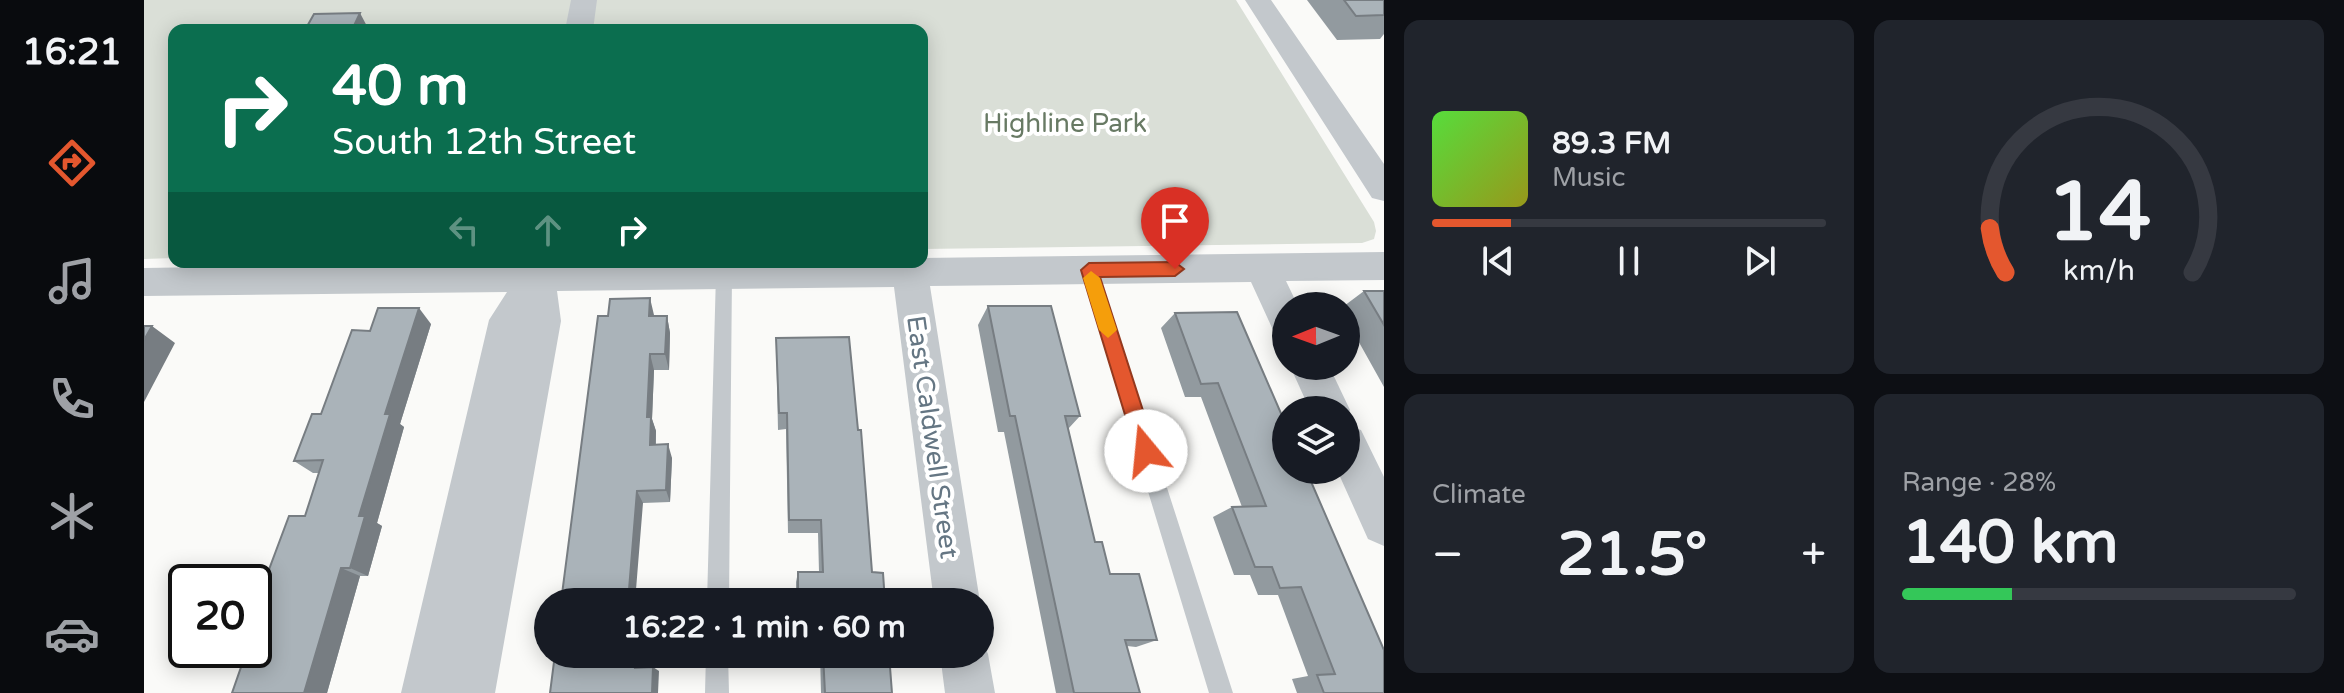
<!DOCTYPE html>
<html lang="en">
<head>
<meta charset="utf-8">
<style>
  :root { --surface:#171b24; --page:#20242c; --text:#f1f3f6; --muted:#9ea1a6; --line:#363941; --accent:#e4572e }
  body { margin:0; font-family:"Varela Round",sans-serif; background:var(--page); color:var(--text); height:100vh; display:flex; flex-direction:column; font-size:30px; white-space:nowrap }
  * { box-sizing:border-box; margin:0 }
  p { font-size:26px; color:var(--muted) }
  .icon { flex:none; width:44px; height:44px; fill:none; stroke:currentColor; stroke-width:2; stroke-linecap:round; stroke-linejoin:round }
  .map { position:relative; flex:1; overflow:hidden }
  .panel { display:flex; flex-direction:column; gap:20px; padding:20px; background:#0d0f14; width:960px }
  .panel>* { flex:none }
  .hud { position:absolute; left:24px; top:24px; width:760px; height:244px; border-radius:16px; box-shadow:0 4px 20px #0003; background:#0b6e4f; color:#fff; overflow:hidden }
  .needle { width:52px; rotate:269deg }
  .fabs { position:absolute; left:1128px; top:292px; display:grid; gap:16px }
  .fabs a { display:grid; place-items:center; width:88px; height:88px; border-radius:50%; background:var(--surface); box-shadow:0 4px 20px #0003; font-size:40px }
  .speed { position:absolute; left:24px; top:564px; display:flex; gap:16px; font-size:40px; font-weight:700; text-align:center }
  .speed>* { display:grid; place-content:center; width:104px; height:104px; border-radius:50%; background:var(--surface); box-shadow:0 4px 20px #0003; line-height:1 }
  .speed .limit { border:4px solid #111; border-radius:12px; background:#fff; color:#111 }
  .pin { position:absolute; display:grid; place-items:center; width:68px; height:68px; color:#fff; margin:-82px -34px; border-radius:50% 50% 50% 0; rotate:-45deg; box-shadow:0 0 8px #0007 }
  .pin .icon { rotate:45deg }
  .me { position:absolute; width:88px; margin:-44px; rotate:343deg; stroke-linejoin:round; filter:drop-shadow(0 0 6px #0008) }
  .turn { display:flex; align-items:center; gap:28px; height:168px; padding:0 32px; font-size:36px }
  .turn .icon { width:104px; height:104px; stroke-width:2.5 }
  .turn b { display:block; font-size:56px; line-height:68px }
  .lanes { display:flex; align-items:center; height:76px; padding:0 32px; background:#0003; justify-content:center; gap:40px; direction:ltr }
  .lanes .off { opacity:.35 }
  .big { font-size:60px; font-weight:700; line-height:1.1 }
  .panel .card { flex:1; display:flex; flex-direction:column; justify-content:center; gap:12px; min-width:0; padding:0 28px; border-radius:16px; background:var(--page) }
  .panel .dial { align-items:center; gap:0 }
  .dial svg { height:208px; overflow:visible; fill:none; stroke:var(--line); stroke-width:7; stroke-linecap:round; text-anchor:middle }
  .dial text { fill:var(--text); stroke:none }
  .song { display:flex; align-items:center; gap:24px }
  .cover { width:96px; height:96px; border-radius:12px; background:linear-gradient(135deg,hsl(110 70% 55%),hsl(60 70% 35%)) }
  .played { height:8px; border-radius:4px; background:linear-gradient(90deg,var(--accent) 20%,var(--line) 20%) }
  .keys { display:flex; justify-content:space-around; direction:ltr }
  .heat { display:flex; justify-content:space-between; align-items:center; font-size:44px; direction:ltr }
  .charge { height:12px; border-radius:6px; background:linear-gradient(90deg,#34c759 28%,var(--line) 0) }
  .panel .tiles { flex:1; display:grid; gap:20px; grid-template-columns:repeat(2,1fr) }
  .trip { position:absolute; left:390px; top:588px; width:460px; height:80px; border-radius:40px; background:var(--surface); box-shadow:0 4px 20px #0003; font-weight:700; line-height:80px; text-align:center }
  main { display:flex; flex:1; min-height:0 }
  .menu { display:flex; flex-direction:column; width:144px; justify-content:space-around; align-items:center; background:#090b0e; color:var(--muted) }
  .menu .icon { width:56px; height:56px }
  .menu .active { color:var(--accent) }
  .menu b { font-size:36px; color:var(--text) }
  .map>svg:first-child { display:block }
  .green { fill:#dadfd7 }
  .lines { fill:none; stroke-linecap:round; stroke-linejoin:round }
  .service { fill:#c3c8cc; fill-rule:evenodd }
  .minor { fill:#c3c8cc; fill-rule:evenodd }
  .wall { fill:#929a9f }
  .shaded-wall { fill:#777d82 }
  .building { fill:#aab3b9; stroke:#777d82; stroke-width:2 }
  .route { fill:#e4572e; stroke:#94391e; stroke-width:2 }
  .slow { fill:#f59e0b }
  .labels { text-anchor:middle; stroke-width:8; stroke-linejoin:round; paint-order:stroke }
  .park-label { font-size:26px; fill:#687a64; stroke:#fff }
  .street-label { font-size:26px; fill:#657683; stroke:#fff }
</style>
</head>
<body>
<main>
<nav class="menu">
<b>16:21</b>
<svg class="icon active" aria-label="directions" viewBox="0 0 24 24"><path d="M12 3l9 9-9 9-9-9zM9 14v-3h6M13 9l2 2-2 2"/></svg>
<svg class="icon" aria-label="music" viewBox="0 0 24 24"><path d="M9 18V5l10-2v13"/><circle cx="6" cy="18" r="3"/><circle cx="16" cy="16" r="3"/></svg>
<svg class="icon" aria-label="phone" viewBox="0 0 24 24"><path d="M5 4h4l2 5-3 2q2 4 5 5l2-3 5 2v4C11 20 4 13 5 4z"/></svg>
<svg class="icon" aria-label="climate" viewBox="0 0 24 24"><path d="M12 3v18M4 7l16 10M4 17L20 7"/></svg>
<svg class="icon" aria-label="car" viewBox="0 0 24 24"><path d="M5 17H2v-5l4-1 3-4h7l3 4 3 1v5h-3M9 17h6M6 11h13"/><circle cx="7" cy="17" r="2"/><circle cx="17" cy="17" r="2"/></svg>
</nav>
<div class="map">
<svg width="1240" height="693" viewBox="0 0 1240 693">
  <rect width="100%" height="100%" fill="#fafaf8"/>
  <path class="green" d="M 0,0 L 1092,0 L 1230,222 L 1232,231 L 1230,239 L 1218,243 L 778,249 L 778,30 L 30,30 L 30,258 L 0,259 Z"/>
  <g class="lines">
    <path class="service" d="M 945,263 L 953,270 L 1089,693 L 1065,693 L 937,270 Z
      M 580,267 L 588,274 L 585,602 L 563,602 L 572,274 Z
      M 562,654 L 584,654 L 585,693 L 561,693 Z"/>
    <path class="minor" d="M 427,0 L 453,0 L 449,30 L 421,30 Z
      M 1101,0 L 1127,0 L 1240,164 L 1240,201 L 1228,198 Z
      M 1240,252 L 1240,280 L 1142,281 L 1154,306 L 1142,306 L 1142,335 L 1129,330 L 1107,282 L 786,286 L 836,602 L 836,603 L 790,602 L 750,287 L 413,291 L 417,321 L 351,693 L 257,693 L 345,320 L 363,292 L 0,296 L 0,268 L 377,262 L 778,262 L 778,258 Z
      M 1146,366 L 1185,366 L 1206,410 L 1202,419 L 1202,410 L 1166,410 Z
      M 1202,425 L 1217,430 L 1240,477 L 1240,546 L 1224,539 L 1193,470 L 1202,470 Z
      M 836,636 L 844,654 L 851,693 L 801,693 L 796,654 L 836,654 Z"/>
  </g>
  <path class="wall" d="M 1163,0 L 1240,0 L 1240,34 L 1236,39 L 1193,40 Z
    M 1220,291 L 1240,291 L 1240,387 L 1202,319 L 1202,306 L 1200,306 Z
    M 844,306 L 936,416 L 924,429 L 951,542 L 966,574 L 1013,640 L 992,647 L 983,646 L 996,693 L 912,693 L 860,432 L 854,432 L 834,325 Z
    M 1093,312 L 1240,693 L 1153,693 L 1148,679 L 1164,676 L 1134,595 L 1114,595 L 1106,575 L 1090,575 L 1069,517 L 1088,507 L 1098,507 L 1057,397 L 1041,397 L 1017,328 L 1031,313 Z
    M 510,316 L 523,316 L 526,333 L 525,370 L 510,370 L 508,419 L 512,431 L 512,445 L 528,458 L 526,502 L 499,503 L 417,602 Z
    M 287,324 L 256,424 L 260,427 L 233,523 L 238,526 L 224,576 L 216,576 L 183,693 L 88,693 L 117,609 L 111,607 L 161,516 L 175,473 L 169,473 L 150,461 L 226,331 Z
    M 632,338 L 728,572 L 741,602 L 652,602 L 652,582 L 654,572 L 675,572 L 674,533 L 644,533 L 642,429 L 634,430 Z
    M 676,654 L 745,654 L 748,693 L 677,693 Z"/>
  <path class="shaded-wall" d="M 216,13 L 225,30 L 208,30 Z
    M 506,298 L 510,315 L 509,333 L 505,316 Z
    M 275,308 L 287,324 L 256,424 L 260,427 L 233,523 L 238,526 L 224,576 L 206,568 L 215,516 L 241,414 Z
    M 523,316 L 526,333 L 525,370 L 521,354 Z
    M 8,326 L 31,343 L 0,402 L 0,340 Z
    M 506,354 L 510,370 L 508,419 L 512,431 L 511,458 L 506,445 L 503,417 Z
    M 524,444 L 528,458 L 526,502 L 522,490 Z
    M 493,491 L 499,503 L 491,602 L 484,602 Z
    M 197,568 L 216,576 L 183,693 L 160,693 Z
    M 492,654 L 498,654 L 497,672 L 491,668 Z
    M 509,667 L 515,671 L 514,693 L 508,693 Z"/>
  <path class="building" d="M 1200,0 L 1240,0 L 1240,15 L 1212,16 Z
    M 216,13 L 208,30 L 161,30 L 170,14 Z
    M 1220,291 L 1240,291 L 1240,325 Z
    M 506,298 L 505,316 L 523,316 L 521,354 L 506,354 L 503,417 L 507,417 L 506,445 L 524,444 L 522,490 L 493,491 L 484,602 L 417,602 L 454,316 L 464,316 L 466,299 Z
    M 844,306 L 907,306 L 936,416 L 921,416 L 951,542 L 958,542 L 966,574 L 995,574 L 1013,640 L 981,640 L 996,693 L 930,693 L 871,416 L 866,416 Z
    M 234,308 L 275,308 L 241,414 L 246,414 L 215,516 L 221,516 L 206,568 L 197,568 L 160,693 L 88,693 L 103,650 L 110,650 L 110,630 L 118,607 L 111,607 L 145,516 L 161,516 L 179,460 L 150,461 L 168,414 L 177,414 L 208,330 L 226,331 Z
    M 1093,312 L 1142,425 L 1142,470 L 1162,470 L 1240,650 L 1240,693 L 1180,693 L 1173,675 L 1191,674 L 1157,587 L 1136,588 L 1128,567 L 1111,567 L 1088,507 L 1122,506 L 1074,383 L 1057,384 L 1031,313 Z
    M 0,326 L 8,326 L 0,340 Z
    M 705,337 L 714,430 L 717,430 L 728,572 L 739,573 L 741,602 L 654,602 L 654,572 L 679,572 L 677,520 L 645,520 L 643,413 L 635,413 L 632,338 Z
    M 411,654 L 492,654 L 491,668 L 509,667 L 508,693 L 406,693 Z
    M 679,654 L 745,654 L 748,693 L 681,693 Z"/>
  <path class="route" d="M 1031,262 L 1040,269 L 1031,276 L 956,277 L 1012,451 L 1009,458 L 1002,461 L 995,458 L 992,451 L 937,270 L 945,263 Z"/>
  <path class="slow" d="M 947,271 L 956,278 L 973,330 L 964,338 L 955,330 L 939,278 Z"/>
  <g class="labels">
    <g class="park-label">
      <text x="921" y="132">Highline Park</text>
    </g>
    <g class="street-label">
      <text transform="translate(789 437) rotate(82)" y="9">East Caldwell Street</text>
    </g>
  </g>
</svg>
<div class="fabs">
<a><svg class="needle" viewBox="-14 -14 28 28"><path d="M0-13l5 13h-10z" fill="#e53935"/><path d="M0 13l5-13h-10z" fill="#9ea1a6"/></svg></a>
<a><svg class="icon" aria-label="layers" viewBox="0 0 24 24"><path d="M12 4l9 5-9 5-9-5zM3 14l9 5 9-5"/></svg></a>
</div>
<div class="speed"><div class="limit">20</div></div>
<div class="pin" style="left:1031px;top:269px;background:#d93025"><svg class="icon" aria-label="arrive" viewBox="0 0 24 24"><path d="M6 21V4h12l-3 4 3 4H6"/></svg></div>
<svg class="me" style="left:1002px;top:451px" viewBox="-20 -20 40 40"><circle r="19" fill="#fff"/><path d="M0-13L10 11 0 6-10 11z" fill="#e4572e"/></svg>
<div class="trip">16:22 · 1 min · 60 m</div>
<div class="hud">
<div class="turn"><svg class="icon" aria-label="right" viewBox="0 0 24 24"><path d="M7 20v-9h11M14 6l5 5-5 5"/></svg><div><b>40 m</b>South 12th Street</div></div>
<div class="lanes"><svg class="icon off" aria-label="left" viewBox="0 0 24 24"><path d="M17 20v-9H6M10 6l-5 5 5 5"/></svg><svg class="icon off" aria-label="ahead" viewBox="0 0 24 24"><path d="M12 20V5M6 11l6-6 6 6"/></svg><svg class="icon" aria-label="right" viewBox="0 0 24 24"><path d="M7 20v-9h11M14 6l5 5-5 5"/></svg></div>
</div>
</div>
<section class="panel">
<div class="tiles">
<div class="card">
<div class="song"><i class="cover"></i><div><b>89.3 FM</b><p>Music</p></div></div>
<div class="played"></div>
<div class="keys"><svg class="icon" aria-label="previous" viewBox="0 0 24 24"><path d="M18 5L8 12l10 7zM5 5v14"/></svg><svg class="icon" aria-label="pause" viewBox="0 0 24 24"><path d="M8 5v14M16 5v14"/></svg><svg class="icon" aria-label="next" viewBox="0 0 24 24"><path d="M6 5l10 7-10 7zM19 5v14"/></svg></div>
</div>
<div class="card dial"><svg viewBox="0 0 100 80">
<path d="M14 69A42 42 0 1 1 86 69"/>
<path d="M14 69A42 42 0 0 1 8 52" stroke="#e4572e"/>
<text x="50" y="56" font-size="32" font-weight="700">14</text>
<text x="50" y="72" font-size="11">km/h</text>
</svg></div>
<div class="card"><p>Climate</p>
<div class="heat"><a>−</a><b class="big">21.5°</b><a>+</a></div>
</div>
<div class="card"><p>Range · 28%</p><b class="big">140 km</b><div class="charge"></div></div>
</div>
</section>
</main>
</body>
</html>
